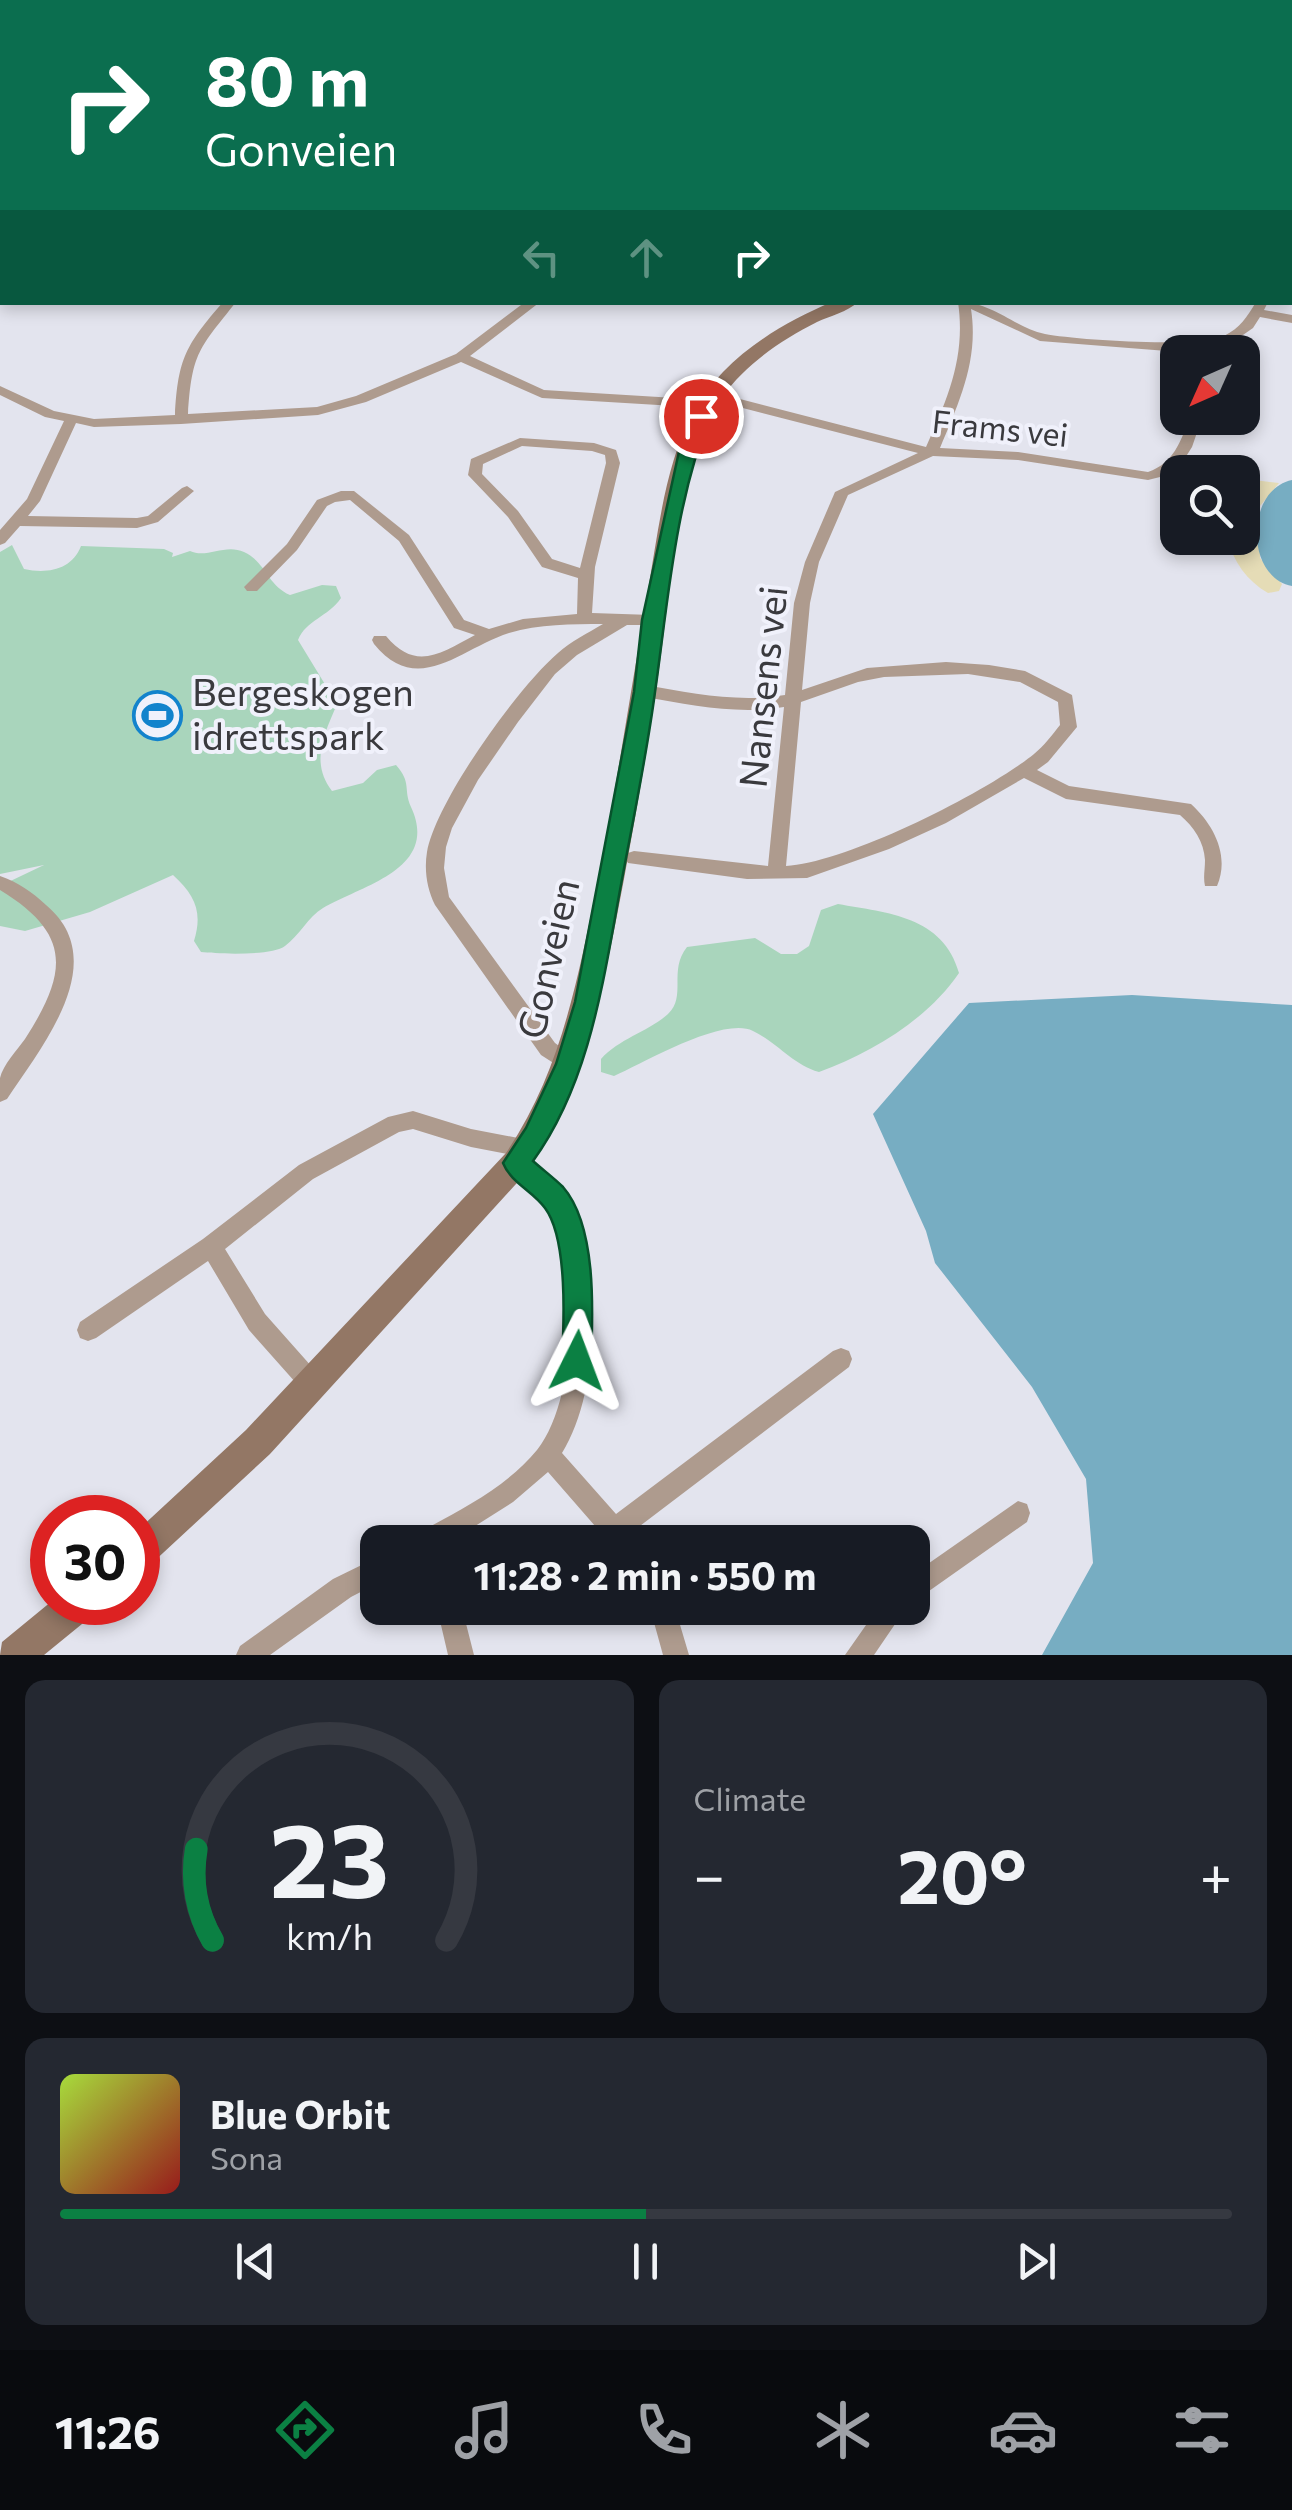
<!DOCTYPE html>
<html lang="en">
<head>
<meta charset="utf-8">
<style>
  :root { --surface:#171b24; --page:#242831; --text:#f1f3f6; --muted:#9ea1a6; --line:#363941; --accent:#0b8043 }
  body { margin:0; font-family:Commissioner,sans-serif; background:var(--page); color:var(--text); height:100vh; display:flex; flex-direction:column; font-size:38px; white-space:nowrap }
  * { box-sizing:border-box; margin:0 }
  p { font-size:32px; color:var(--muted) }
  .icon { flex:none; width:55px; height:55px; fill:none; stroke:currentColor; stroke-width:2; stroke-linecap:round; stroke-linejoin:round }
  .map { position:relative; height:1655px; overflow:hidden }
  .sheet { display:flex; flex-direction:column; gap:25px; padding:25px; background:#0d0f14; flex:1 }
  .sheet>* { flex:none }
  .hud { position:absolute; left:0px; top:0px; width:1292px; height:305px; box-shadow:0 5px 15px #0003; background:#0b6e4f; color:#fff; overflow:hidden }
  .needle { width:65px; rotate:225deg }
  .controls { position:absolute; left:1160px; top:335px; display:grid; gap:20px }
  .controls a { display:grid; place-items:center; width:100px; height:100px; border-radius:20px; background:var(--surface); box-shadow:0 5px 15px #0003; font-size:50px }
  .speed { position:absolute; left:30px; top:1495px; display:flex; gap:20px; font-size:50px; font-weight:700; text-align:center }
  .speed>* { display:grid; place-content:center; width:130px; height:130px; border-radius:50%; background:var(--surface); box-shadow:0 5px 15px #0003; line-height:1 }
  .speed .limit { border:15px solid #d22; background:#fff; color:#111 }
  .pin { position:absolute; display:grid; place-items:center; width:85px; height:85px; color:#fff; margin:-42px; border:5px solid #fff; border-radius:50%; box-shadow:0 2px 10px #0007 }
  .me { position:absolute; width:110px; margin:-55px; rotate:3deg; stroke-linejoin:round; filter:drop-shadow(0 0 8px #0008) }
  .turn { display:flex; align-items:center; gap:35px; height:210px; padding:0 40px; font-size:45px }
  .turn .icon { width:130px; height:130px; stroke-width:2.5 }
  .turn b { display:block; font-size:70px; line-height:85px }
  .lanes { display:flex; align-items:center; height:95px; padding:0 40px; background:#0003; justify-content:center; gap:50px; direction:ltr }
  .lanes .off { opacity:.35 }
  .big { font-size:75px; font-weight:700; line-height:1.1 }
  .sheet .widget { flex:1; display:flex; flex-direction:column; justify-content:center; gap:15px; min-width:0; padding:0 35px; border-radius:20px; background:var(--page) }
  .sheet .dial { align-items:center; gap:0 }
  .dial svg { height:260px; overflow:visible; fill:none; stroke:var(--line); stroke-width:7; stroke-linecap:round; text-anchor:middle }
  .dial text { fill:var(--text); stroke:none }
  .song { display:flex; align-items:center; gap:30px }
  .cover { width:120px; height:120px; border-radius:15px; background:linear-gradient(135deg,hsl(80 70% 55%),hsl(0 70% 35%)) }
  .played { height:10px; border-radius:5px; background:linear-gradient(90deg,var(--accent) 50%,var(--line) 50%) }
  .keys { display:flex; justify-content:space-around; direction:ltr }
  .heat { display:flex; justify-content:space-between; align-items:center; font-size:55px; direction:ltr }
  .sheet .tiles { flex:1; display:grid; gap:25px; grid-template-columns:1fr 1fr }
  .widget:last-child { grid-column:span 2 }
  .trip { position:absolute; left:360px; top:1525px; width:570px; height:100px; border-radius:20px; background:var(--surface); box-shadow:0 5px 15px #0003; font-weight:700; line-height:100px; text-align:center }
  .dock { display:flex; height:160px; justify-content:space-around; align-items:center; background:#090b0e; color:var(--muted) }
  .dock .icon { width:70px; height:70px }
  .dock .active { color:var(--accent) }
  .dock b { font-size:45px; color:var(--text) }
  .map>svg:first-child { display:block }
  .green { fill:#a9d5bc }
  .sand { fill:#e5dcb6 }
  .water { fill:#77adc2 }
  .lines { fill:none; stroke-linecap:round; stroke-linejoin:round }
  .street { fill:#ae9b8e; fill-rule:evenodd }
  .secondary { fill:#937765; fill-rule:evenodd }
  .route { fill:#0b8043; stroke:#07532c; stroke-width:2.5 }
  .labels { text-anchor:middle; stroke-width:8; stroke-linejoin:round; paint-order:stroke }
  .far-street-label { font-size:32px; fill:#3a3a3e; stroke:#f0f1fb }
  .street-label { font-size:38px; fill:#3a3a3e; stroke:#f0f1fb }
  .poi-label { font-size:38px; fill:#3a3a3e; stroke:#f0f1fb; text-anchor:start }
</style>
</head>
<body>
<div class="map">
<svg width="1292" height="1655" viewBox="0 0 1292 1655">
  <rect width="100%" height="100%" fill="#e3e4ee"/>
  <path class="green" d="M 12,545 L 24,569 C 47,574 72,570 81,546 L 164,549 L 173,553 L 172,557 L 190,551 C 207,559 225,543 244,552 C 266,562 267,585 290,595 L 322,585 L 336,586 L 341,598 C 328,617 306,620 298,640 L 337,704 C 324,735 310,762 332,791 L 363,783 L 377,770 L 396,765 C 412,783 403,789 411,807 C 440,869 362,885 323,908 C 308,917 299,936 285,946 C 272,956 218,954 201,952 L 194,941 C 203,912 195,895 173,875 L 90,912 L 25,931 L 0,926 L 0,886 L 44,865 L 0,874 L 0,552 Z
    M 838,904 C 888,913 943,916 959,973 C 927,1020 871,1053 819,1072 C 792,1064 778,1043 753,1031 C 723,1016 644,1063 614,1076 L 601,1072 L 601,1059 C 620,1038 648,1032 668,1014 C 687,996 668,971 687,947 L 755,938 L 781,954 L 797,954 L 809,946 L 821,910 Z"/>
  <path class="sand" d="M 1246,479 L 1279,483 L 1260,506 L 1260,558 L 1282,584 L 1279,591 L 1268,593 C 1247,581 1233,561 1227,538 L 1242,538 L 1243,482 Z"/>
  <path class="water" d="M 1292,480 L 1292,586 C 1245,577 1245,490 1292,480 Z
    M 1132,995 L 1292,1005 L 1292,1655 L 1042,1655 L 1093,1563 L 1086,1479 L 1032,1387 L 935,1263 L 926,1231 L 873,1114 L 969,1003 Z"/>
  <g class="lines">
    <path class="street" d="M 1078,0 L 1088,0 L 1090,2 L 1080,2 Z
      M 1290,56 L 1292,56 L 1292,63 L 1290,63 Z
      M 1290,147 L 1292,147 L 1292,153 L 1290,153 Z
      M 1290,193 L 1292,193 L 1292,199 L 1290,199 Z
      M 1292,252 L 1292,260 L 1290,261 L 1290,253 Z
      M 2,281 L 2,290 L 0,291 L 0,282 Z
      M 223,302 L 236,302 C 199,349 192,352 188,414 L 317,407 L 356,396 L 456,354 L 525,302 L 540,302 L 470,356 L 544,390 L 708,400 L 715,404 L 708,408 L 542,398 L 461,362 L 366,402 L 318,415 L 181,424 L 94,427 L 76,423 L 40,501 L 28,516 L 137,518 L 148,516 L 182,488 L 187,486 L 194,491 L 158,522 L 137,528 L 20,526 L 5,543 L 0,545 L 0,530 L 27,499 L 64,421 L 45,417 L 0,395 L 0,386 L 54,411 L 94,419 L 175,415 C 178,358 186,345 223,302 Z
      M 958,302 C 994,302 1013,327 1045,334 C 1076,340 1198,348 1224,336 C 1240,328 1247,317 1256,302 L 1268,302 L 1264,310 L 1292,315 L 1292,323 L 1260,317 L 1253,328 L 1230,344 L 1167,351 L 1040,341 L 971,309 C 979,360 959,402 940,448 L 1018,452 L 1148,472 C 1174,463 1180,442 1190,418 L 1202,418 L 1192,447 L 1180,466 L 1164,476 L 1148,480 L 1018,460 L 933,456 L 848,495 L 819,562 L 810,603 L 802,690 L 867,668 L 946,662 L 989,665 L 1025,671 L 1072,695 L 1077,727 L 1048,762 L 1037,770 L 1069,786 L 1191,804 C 1214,825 1230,856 1217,886 L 1205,886 C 1203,877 1205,870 1205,860 C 1204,842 1194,827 1180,815 L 1066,799 L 1024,778 L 946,823 L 889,849 L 807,878 L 747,879 L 628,863 L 625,858 L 628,853 L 634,851 L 768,866 L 784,707 C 738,715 691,705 645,697 L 637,691 L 645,685 C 691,693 738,703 785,695 L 794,603 L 805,562 L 835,492 L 918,453 L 708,399 L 706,396 L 713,392 L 926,447 C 948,398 966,356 958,302 ZM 968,674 L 1020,682 L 1058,702 L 1060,725 C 1052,735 1044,746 1034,754 C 986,793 846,863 786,866 L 801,702 L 858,682 L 884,677 Z
      M 520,438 L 594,443 L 616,450 L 620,463 L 595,567 L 592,613 L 652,615 L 660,620 L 652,625 L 627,625 L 577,655 L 555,674 L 518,722 L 478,780 L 452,828 L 446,847 L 444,868 L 449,897 L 555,1043 L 576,1058 L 579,1064 L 576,1070 L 569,1073 L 541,1055 L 435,905 C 427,889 424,870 427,852 C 436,801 518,687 558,653 C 571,641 588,633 603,624 C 572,624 539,624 509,633 C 461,648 418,698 374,644 L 372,640 L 374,636 L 386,636 C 416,672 441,653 475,635 L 454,628 L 399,541 L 350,500 L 335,502 L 327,506 L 297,550 L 257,591 L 247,591 L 244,587 L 287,544 L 317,500 L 341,491 L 354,491 L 409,535 L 464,620 L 489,629 L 523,619 L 577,614 L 578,578 L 542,567 L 508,517 L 468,475 L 471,459 ZM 522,446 L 592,451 L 605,455 L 606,463 L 580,568 L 552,559 L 518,511 L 482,474 L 483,464 Z
      M 0,876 C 18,882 32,892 46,905 C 113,961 42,1046 7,1099 L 0,1102 C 0,1095 0,1086 0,1078 C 3,1065 17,1050 25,1039 C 68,972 72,934 0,890 Z
      M 413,1111 L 471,1129 L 534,1141 L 537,1148 L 534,1155 L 524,1157 C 538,1168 554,1178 563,1193 C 601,1260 603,1387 562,1453 L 616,1514 L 833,1351 L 841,1348 L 849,1351 L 852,1359 L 849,1367 L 632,1532 L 637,1542 L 609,1542 L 548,1472 L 513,1502 L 450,1542 L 415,1542 L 418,1533 C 459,1511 507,1487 537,1450 C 578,1398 581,1263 548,1206 C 539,1191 522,1181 509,1170 L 506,1163 L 512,1155 L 471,1147 L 413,1129 L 399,1132 L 313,1179 L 225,1249 L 265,1314 L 320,1376 L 323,1384 L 320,1392 L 312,1395 L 304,1392 L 249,1330 L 208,1261 L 96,1338 L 88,1341 L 80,1338 L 77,1330 L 80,1322 L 203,1239 L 299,1165 L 388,1117 Z
      M 1018,1501 L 1027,1504 L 1030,1513 L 1027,1522 L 912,1603 L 912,1575 Z
      M 378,1557 L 378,1583 L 351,1597 L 270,1655 L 236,1655 L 240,1646 L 333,1579 Z
      M 437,1608 L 462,1608 L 474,1655 L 448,1655 Z
      M 650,1608 L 675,1608 L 689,1655 L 663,1655 Z
      M 878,1608 L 906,1608 L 874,1655 L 845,1655 Z"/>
    <path class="secondary" d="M 1292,0 L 1292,8 L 1290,8 L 1290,2 L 1284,2 Z
      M 832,302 L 858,302 C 847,312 830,316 817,322 C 781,340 746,364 722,397 C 683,451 671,579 662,647 C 652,725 638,802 624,879 C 604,984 586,1083 526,1173 L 270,1454 L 150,1565 L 138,1570 L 138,1530 L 246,1430 L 506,1153 C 560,1073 577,983 596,890 C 616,790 631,690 648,590 C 658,533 665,466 692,414 C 721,360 777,325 832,302 Z
      M 52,1601 L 98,1602 L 93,1615 L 44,1655 L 0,1655 L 2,1642 Z"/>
  </g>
  <path class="route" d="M 701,411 L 710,416 C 675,503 668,601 655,692 C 645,768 628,843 615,918 C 600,1001 584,1091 533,1161 C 543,1170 554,1178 563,1187 C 597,1226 593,1312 591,1361 L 587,1371 L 577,1376 L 566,1371 L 562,1361 C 564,1323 568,1239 545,1208 C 533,1191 511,1183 503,1163 L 526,1128 L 556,1064 L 575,1002 L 634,692 L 642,620 L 680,447 L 692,416 Z"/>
  <defs>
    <symbol id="stadium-ring" viewBox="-11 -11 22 22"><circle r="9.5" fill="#f0f1fb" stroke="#1383cc" stroke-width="1.5"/><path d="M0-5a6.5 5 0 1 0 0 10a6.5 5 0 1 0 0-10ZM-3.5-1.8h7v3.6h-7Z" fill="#1383cc"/></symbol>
  </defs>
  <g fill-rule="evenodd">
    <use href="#stadium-ring" x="130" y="688" width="55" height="55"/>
  </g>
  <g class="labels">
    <g class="far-street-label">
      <text transform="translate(1000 429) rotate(6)" y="11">Frams vei</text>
    </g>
    <g class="street-label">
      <text transform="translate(764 687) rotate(-84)" y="13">Nansens vei</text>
      <text transform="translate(549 959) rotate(-77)" y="13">Gonveien</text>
    </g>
    <g class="poi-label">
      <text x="192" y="706">Bergeskogen<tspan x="192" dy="44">idrettspark</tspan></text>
    </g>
  </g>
</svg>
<div class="controls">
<a><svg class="needle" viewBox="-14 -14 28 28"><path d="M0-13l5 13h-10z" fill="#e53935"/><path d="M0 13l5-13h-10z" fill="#9ea1a6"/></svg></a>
<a><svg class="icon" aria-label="search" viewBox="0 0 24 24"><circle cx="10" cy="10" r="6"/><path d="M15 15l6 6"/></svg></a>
</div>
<div class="speed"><div class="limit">30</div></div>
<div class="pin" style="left:701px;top:416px;background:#d93025"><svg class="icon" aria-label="arrive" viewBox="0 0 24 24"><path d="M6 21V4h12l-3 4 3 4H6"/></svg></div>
<svg class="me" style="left:577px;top:1361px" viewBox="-20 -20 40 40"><path d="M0-17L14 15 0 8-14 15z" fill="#0b8043" stroke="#fff" stroke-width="4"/></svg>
<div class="trip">11:28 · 2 min · 550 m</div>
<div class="hud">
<div class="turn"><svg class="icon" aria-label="right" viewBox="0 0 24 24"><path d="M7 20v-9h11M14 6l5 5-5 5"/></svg><div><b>80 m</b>Gonveien</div></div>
<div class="lanes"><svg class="icon off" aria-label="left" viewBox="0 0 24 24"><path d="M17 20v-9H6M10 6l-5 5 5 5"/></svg><svg class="icon off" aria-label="ahead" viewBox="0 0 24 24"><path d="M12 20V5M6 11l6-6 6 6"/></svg><svg class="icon" aria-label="right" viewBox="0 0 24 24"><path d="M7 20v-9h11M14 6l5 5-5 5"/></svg></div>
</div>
</div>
<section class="sheet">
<div class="tiles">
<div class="widget dial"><svg viewBox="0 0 100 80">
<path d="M14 69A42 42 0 1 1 86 69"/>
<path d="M14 69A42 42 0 0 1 9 41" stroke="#0b8043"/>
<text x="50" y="56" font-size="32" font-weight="700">23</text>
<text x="50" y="72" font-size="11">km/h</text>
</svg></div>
<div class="widget"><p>Climate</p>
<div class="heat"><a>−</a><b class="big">20°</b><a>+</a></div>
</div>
<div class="widget">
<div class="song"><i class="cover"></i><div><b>Blue Orbit</b><p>Sona</p></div></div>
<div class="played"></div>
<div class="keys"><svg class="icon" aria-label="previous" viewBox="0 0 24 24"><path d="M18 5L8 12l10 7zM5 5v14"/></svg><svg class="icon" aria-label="pause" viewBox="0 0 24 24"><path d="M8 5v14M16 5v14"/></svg><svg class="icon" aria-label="next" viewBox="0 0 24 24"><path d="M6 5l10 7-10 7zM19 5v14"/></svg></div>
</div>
</div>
</section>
<nav class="dock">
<b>11:26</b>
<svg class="icon active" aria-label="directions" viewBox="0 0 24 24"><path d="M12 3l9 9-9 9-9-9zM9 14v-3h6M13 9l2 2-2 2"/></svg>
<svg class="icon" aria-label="music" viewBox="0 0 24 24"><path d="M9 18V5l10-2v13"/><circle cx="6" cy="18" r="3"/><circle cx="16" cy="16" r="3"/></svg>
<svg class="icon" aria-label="phone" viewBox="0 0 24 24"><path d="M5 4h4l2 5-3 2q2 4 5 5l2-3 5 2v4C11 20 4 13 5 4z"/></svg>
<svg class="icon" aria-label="climate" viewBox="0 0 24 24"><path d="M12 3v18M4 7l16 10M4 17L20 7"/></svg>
<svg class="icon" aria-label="car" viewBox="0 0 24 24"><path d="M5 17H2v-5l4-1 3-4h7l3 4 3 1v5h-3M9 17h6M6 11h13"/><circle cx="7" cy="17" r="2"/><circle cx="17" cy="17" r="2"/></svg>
<svg class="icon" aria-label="filters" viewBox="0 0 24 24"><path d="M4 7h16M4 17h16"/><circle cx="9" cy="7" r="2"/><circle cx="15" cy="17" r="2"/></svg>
</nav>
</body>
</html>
